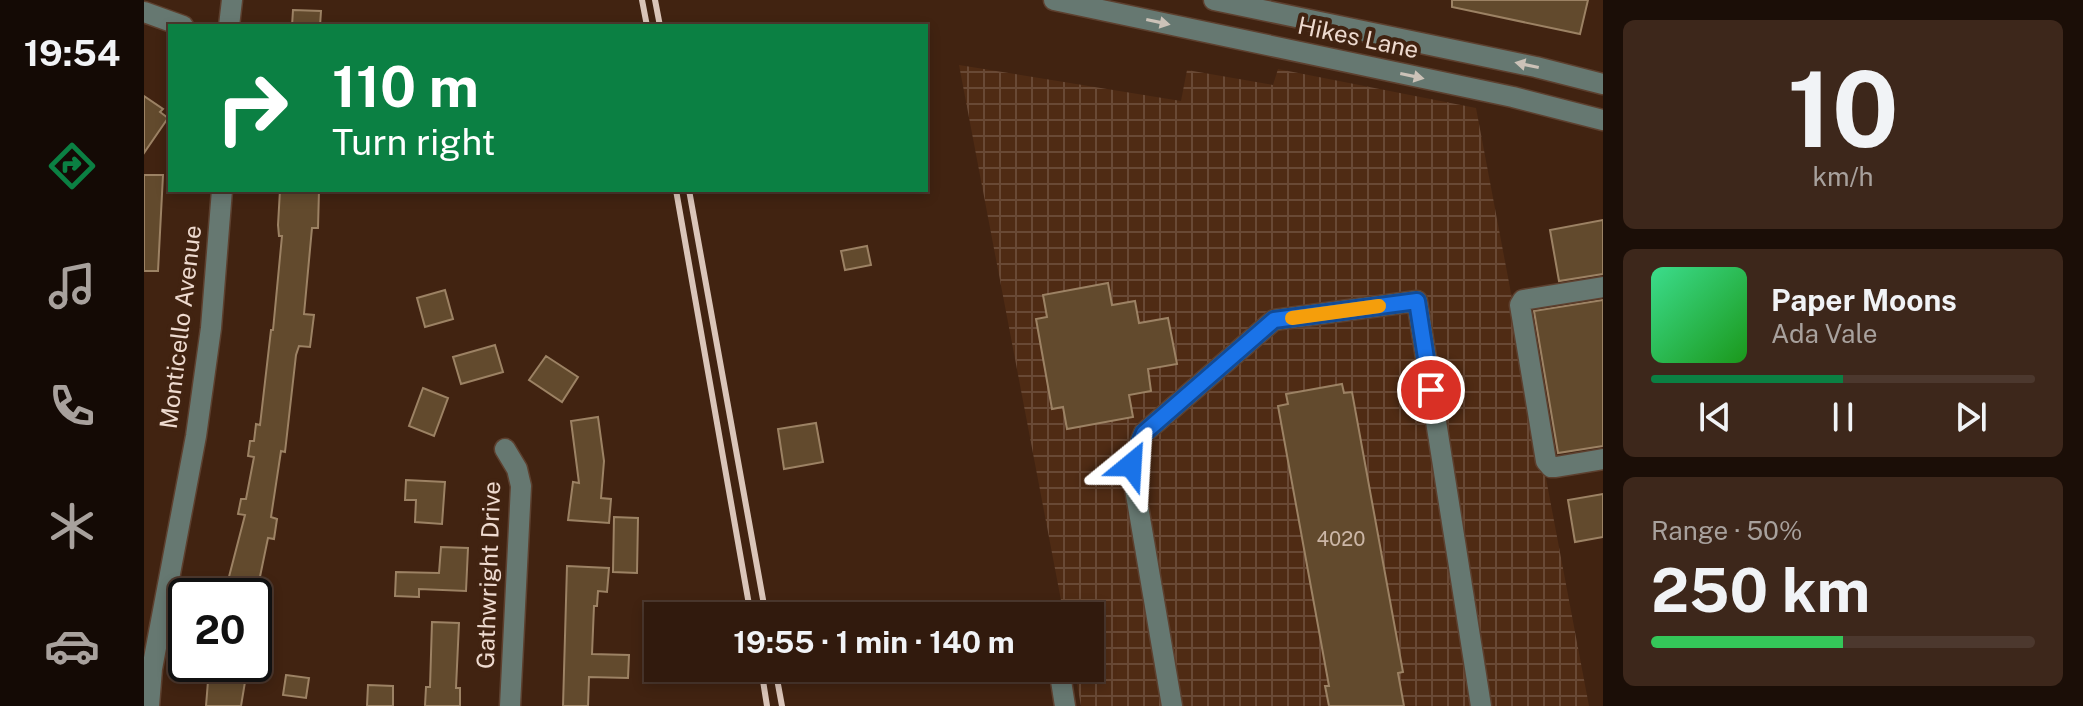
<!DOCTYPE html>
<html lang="en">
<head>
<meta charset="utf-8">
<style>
  :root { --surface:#311a0d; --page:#3d271b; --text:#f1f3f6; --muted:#a8a19d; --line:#4c382e; --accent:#0b8043 }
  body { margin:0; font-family:"Public Sans",sans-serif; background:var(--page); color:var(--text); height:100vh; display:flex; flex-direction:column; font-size:30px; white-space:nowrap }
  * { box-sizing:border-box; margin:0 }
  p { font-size:26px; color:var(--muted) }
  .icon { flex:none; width:44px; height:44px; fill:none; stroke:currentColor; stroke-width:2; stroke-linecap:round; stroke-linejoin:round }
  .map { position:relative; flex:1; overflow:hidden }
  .sheet { display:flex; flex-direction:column; gap:20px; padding:20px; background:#1b0e07; width:480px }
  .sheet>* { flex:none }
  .top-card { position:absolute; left:24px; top:24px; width:760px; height:168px; border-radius:0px; box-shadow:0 4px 12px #0003,0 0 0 2px var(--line); background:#0b8043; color:#fff; overflow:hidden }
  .speed { position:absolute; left:24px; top:578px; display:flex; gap:16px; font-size:40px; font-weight:700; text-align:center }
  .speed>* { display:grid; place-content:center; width:104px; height:104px; border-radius:50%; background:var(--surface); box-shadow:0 4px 12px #0003,0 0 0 2px var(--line); line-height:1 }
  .speed .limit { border:4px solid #111; border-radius:12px; background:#fff; color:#111 }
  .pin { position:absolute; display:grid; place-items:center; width:68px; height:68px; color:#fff; margin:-34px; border:4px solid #fff; border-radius:50%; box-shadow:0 2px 8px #0007 }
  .me { position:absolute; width:88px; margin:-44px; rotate:27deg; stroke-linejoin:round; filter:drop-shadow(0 0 6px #0008) }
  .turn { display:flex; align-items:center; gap:28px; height:168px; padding:0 32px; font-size:36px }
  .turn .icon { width:104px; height:104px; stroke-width:2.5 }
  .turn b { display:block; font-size:56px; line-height:68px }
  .big { font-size:60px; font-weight:700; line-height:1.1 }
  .sheet .tile { flex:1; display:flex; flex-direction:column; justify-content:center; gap:12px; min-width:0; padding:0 28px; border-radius:12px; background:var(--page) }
  .sheet .dial { align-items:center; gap:0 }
  .dial b { font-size:104px; line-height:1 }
  .song { display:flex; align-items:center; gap:24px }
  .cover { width:96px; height:96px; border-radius:12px; background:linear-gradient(135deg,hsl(150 70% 55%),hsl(120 70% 35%)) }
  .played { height:8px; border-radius:4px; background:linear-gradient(90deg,var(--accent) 50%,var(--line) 50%) }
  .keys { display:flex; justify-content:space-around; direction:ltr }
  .charge { height:12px; border-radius:6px; background:linear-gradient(90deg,#34c759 50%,var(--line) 0) }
  .trip { position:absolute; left:500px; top:602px; width:460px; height:80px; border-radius:0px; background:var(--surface); box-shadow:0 4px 12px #0003,0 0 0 2px var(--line); font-weight:700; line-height:80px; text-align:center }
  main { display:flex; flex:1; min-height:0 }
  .menu { display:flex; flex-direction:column; width:144px; justify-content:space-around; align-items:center; background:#140a05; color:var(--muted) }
  .menu .icon { width:56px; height:56px }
  .menu .selected { color:var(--accent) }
  .menu b { font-size:36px; color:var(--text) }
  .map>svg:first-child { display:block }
  .industrial { fill:url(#industrial-grid) }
  .building { fill:#624a2d; stroke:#9c8264; stroke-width:2 }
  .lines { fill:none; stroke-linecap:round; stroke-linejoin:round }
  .minor-casing { stroke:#5d402f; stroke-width:23 }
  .minor { stroke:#667871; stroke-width:20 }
  .rail { stroke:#dac5b9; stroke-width:6 }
  .oneway { fill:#ccc2b8 }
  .route-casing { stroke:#114b97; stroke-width:20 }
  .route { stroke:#1a73e8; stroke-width:14 }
  .slow { stroke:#f59e0b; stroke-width:14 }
  .labels { text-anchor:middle; stroke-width:8; stroke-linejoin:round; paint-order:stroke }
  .number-label { font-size:20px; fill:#cbb6a6 }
  .street-label { font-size:24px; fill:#eedacf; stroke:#412311 }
</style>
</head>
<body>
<main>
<nav class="menu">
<b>19:54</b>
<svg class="icon selected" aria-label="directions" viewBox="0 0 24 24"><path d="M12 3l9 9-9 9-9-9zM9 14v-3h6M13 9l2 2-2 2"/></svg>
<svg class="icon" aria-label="music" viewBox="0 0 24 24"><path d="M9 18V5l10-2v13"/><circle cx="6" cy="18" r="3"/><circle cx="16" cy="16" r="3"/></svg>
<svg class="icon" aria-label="phone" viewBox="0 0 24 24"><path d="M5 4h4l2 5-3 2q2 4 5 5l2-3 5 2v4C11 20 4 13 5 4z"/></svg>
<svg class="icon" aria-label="climate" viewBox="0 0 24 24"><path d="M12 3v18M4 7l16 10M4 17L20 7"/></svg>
<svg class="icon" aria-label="car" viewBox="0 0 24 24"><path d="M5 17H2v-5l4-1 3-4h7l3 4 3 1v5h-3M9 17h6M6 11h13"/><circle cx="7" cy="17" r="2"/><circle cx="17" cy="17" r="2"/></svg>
</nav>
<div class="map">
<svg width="1459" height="706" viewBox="0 0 1459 706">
  <defs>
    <pattern id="industrial-grid" width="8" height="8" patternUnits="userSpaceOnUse" patternTransform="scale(2)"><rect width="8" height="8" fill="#4f2b14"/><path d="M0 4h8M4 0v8" fill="none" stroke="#694935"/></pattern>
  </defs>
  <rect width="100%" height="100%" fill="#412311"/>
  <path class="industrial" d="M 815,65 L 1037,101 L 1043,70 L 1129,85 L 1134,69 L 1332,108 L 1445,706 L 937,706 L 930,668 L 946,668 L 946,616 L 920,616 Z"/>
  <path class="building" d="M 1308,0 L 1444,0 L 1436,34 L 1308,7 Z
    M 149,10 L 177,11 L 176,26 L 148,26 Z
    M 0,96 L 19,109 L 16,112 L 24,118 L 0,153 Z
    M 0,175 L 19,175 L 14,271 L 0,271 Z
    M 136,190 L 175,190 L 174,228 L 168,228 L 160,314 L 170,315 L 166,347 L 155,346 L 152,355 L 141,452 L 137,451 L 127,517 L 133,519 L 130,539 L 124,538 L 112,596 L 80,596 L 101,515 L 94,514 L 97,499 L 102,499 L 110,457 L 104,456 L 106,441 L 110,441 L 112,424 L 116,425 L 127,330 L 129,330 L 138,236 L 135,236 L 134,225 Z
    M 1459,220 L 1459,274 L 1415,281 L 1406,230 Z
    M 723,246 L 727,265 L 701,270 L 697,251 Z
    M 964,283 L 968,305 L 991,301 L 995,323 L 1024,318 L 1033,364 L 1004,369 L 1007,391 L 985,395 L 989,417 L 923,429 L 919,407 L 908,409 L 892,319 L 903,317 L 899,295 Z
    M 301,290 L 309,319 L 281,327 L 273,298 Z
    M 1459,300 L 1459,446 L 1414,453 L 1390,311 Z
    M 351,345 L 359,372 L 317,384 L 309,357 Z
    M 402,356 L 434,377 L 418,402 L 385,380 Z
    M 1198,384 L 1200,393 L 1208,392 L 1259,672 L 1254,673 L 1260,706 L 1185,706 L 1181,686 L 1185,686 L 1134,406 L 1144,404 L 1142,394 Z
    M 279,388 L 304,398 L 290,436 L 265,426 Z
    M 454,417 L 460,461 L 457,498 L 467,499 L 465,523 L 424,520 L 429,482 L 435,483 L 427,421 Z
    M 672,423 L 679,462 L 640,469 L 634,429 Z
    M 262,480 L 301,482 L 298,524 L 271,522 L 272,500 L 261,500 Z
    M 1459,494 L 1459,537 L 1431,542 L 1424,500 Z
    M 470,517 L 494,518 L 493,573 L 469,572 Z
    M 297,547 L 324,548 L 322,591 L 275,589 L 275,597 L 251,596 L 252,572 L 295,573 Z
    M 423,566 L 465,568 L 463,592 L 454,591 L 453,606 L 450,606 L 448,654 L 485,655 L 484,678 L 445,677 L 444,706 L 419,706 Z
    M 288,622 L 315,623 L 312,688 L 316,688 L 316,706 L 281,706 L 282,687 L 286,687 Z
    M 62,664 L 104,664 L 97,706 L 62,706 L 64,681 L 59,680 Z
    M 142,675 L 165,678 L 162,698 L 139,695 Z
    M 224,685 L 249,686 L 249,706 L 223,706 Z"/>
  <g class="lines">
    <defs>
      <path id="minor" d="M 910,0 L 1369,97 L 1459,120
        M 1070,0 L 1392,67 L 1459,84
        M 0,12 L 39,26
        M 85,26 L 88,0
        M 1459,287 L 1379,300 L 1376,305 L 1402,461 L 1407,467 L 1412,467 L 1459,459
        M 361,449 L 373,469 L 377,486 L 366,706
        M 915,668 L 921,706
        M 5,706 L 8,669 L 52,436 L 67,328 L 78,190
        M 1028,706 L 987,465 L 1000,433 L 1130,320 L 1273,301 L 1337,706"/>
    </defs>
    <use href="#minor" class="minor-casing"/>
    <use href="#minor" class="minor"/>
    <path class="rail" d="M 498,0 L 503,26
      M 511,0 L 516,26
      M 532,190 L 607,616
      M 545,190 L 622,616
      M 617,668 L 623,706
      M 631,668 L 638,706"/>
  </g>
  <defs><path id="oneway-solid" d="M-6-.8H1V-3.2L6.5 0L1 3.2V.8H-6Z" transform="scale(2)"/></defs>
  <g class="oneway">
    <use href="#oneway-solid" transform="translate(1014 22) rotate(12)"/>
    <use href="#oneway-solid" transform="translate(1383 65) rotate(-168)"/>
    <use href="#oneway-solid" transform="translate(1268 76) rotate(12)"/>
  </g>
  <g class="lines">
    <defs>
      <path id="route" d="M 987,465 L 1000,433 L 1130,320 L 1273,301 L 1287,390"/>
    </defs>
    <use href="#route" class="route-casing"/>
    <use href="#route" class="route"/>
    <path class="slow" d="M 1148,318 L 1235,306"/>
  </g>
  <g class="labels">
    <g class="number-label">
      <text x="1197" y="546">4020</text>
    </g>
    <g class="street-label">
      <text transform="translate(1214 38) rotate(12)" y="8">Hikes Lane</text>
      <text transform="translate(37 327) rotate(-83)" y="8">Monticello Avenue</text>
      <text transform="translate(345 575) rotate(-88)" y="8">Gathwright Drive</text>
    </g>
  </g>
</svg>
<div class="speed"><div class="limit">20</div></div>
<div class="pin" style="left:1287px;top:390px;background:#d93025"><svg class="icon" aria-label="arrive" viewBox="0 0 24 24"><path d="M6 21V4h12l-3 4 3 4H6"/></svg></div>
<svg class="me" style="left:987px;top:465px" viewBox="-20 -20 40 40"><path d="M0-17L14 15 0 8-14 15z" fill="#1a73e8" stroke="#fff" stroke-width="4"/></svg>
<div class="trip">19:55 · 1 min · 140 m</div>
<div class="top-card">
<div class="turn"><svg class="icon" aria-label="right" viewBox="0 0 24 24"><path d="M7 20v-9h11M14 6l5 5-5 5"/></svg><div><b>110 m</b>Turn right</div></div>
</div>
</div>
<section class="sheet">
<div class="tile dial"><b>10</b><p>km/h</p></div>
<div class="tile">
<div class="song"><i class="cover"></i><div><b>Paper Moons</b><p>Ada Vale</p></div></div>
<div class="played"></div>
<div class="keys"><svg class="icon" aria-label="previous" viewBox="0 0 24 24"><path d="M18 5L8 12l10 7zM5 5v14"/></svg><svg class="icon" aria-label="pause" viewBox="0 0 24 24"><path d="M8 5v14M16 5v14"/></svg><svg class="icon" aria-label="next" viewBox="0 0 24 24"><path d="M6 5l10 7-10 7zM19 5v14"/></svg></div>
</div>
<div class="tile"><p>Range · 50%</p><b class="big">250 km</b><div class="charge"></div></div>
</section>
</main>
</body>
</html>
